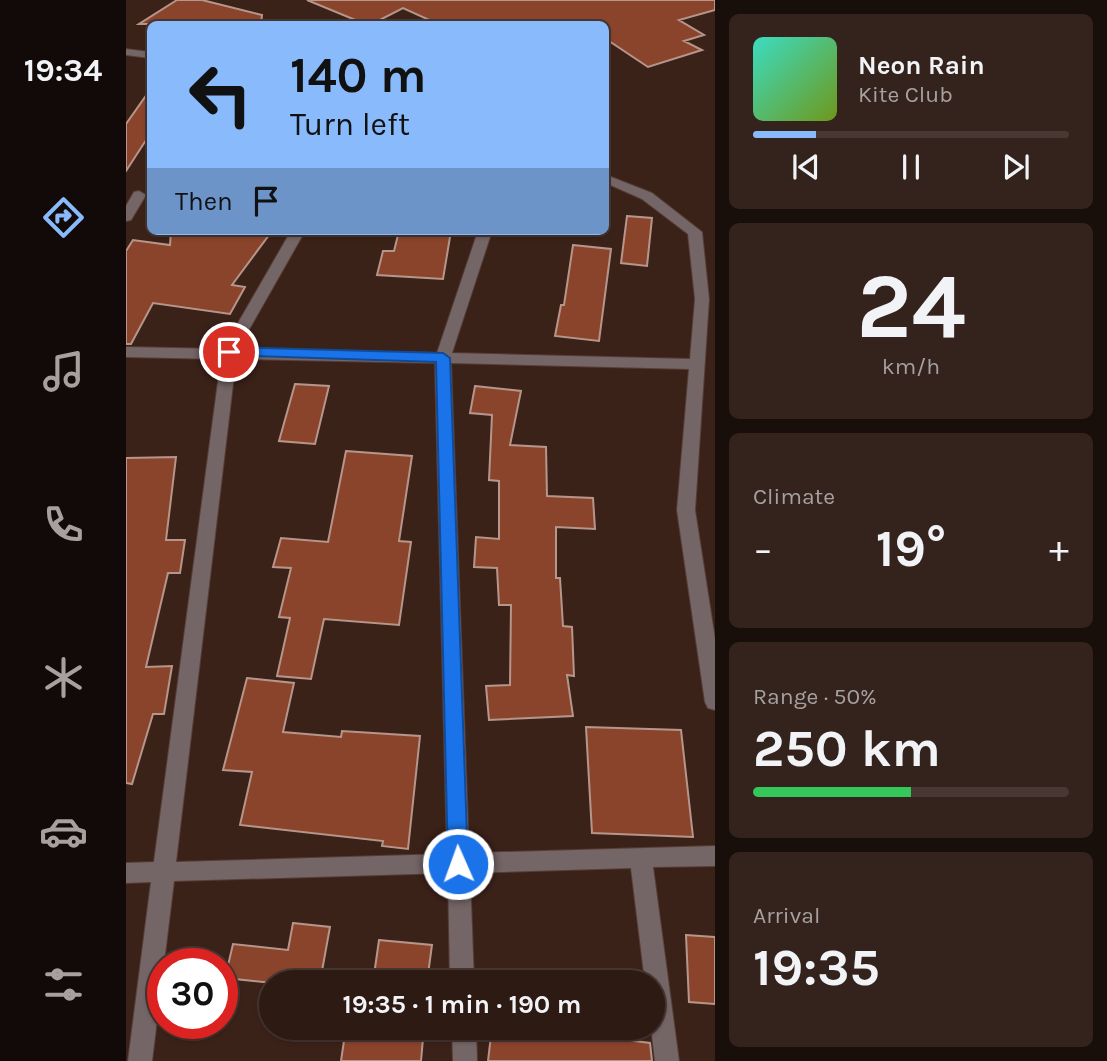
<!DOCTYPE html>
<html lang="en">
<head>
<meta charset="utf-8">
<style>
  :root { --surface:#2c1a13; --page:#34231c; --text:#f1f3f6; --muted:#a6a1a0; --line:#483833; --accent:#88bafc }
  body { margin:0; font-family:Karla,sans-serif; background:var(--page); color:var(--text); height:100vh; display:flex; flex-direction:column; font-size:26px; white-space:nowrap }
  * { box-sizing:border-box; margin:0 }
  p { font-size:23px; color:var(--muted) }
  .icon { flex:none; width:38px; height:38px; fill:none; stroke:currentColor; stroke-width:2; stroke-linecap:round; stroke-linejoin:round }
  .map { position:relative; flex:1; overflow:hidden }
  .side { display:flex; flex-direction:column; gap:14px; padding:14px; background:#180e0a; width:392px }
  .side>* { flex:none }
  .banner { position:absolute; left:21px; top:21px; width:462px; height:214px; border-radius:10px; box-shadow:0 2px 5px #0004,0 0 0 2px var(--line); background:#88bafc; color:#111; overflow:hidden }
  .speed { position:absolute; left:21px; top:948px; display:flex; gap:14px; font-size:35px; font-weight:700; text-align:center }
  .speed>* { display:grid; place-content:center; width:91px; height:91px; border-radius:50%; background:var(--surface); box-shadow:0 2px 5px #0004,0 0 0 2px var(--line); line-height:1 }
  .speed .limit { border:10px solid #d22; background:#fff; color:#111 }
  .pin { position:absolute; display:grid; place-items:center; width:60px; height:60px; color:#fff; margin:-30px; border:4px solid #fff; border-radius:50%; box-shadow:0 2px 7px #0007 }
  .me { position:absolute; width:77px; margin:-38px; rotate:358deg; stroke-linejoin:round; filter:drop-shadow(0 0 5px #0008) }
  .turn { display:flex; align-items:center; gap:24px; height:147px; padding:0 28px; font-size:32px }
  .turn .icon { width:91px; height:91px; stroke-width:2.5 }
  .turn b { display:block; font-size:49px; line-height:60px }
  .then { display:flex; align-items:center; height:66px; padding:0 28px; background:#0003; gap:14px; font-size:26px }
  .big { font-size:52px; font-weight:700; line-height:1.1 }
  .side .widget { flex:1; display:flex; flex-direction:column; justify-content:center; gap:10px; min-width:0; padding:0 24px; border-radius:10px; background:var(--page) }
  .side .dial { align-items:center; gap:0 }
  .dial b { font-size:91px; line-height:1 }
  .song { display:flex; align-items:center; gap:21px }
  .cover { width:84px; height:84px; border-radius:10px; background:linear-gradient(135deg,hsl(170 70% 55%),hsl(80 70% 35%)) }
  .played { height:7px; border-radius:4px; background:linear-gradient(90deg,var(--accent) 20%,var(--line) 20%) }
  .keys { display:flex; justify-content:space-around; direction:ltr }
  .heat { display:flex; justify-content:space-between; align-items:center; font-size:38px; direction:ltr }
  .charge { height:10px; border-radius:5px; background:linear-gradient(90deg,#34c759 50%,var(--line) 0) }
  .trip { position:absolute; left:133px; top:970px; width:406px; height:70px; border-radius:35px; background:var(--surface); box-shadow:0 2px 5px #0004,0 0 0 2px var(--line); font-weight:700; line-height:70px; text-align:center }
  main { display:flex; flex:1; min-height:0 }
  .tab-bar { display:flex; flex-direction:column; width:126px; justify-content:space-around; align-items:center; background:#120a08; color:var(--muted) }
  .tab-bar .icon { width:49px; height:49px }
  .tab-bar .active { color:var(--accent) }
  .tab-bar b { font-size:32px; color:var(--text) }
  .map>svg:first-child { display:block }
  .building { fill:#8b442c; stroke:#b6968b; stroke-width:2 }
  .lines { fill:none; stroke-linecap:round; stroke-linejoin:round }
  .minor-casing { stroke:#563e36; stroke-width:2 }
  .minor { fill:#746566; fill-rule:evenodd }
  .route { fill:#1a73e8; stroke:#114b97; stroke-width:2 }
</style>
</head>
<body>
<main>
<nav class="tab-bar">
<b>19:34</b>
<svg class="icon active" aria-label="directions" viewBox="0 0 24 24"><path d="M12 3l9 9-9 9-9-9zM9 14v-3h6M13 9l2 2-2 2"/></svg>
<svg class="icon" aria-label="music" viewBox="0 0 24 24"><path d="M9 18V5l10-2v13"/><circle cx="6" cy="18" r="3"/><circle cx="16" cy="16" r="3"/></svg>
<svg class="icon" aria-label="phone" viewBox="0 0 24 24"><path d="M5 4h4l2 5-3 2q2 4 5 5l2-3 5 2v4C11 20 4 13 5 4z"/></svg>
<svg class="icon" aria-label="climate" viewBox="0 0 24 24"><path d="M12 3v18M4 7l16 10M4 17L20 7"/></svg>
<svg class="icon" aria-label="car" viewBox="0 0 24 24"><path d="M5 17H2v-5l4-1 3-4h7l3 4 3 1v5h-3M9 17h6M6 11h13"/><circle cx="7" cy="17" r="2"/><circle cx="17" cy="17" r="2"/></svg>
<svg class="icon" aria-label="filters" viewBox="0 0 24 24"><path d="M4 7h16M4 17h16"/><circle cx="9" cy="7" r="2"/><circle cx="15" cy="17" r="2"/></svg>
</nav>
<div class="map">
<svg width="589" height="1061" viewBox="0 0 589 1061">
  <rect width="100%" height="100%" fill="#3b2219"/>
  <path class="building" d="M 51,0 L 76,0 L 136,15 L 135,24 L 13,24 Z
    M 181,0 L 589,0 L 589,10 L 553,20 L 578,35 L 558,41 L 576,50 L 522,67 L 480,39 L 480,24 L 312,24 L 277,8 L 246,24 L 239,24 Z
    M 24,90 L 24,134 L 0,171 L 0,124 Z
    M 501,216 L 526,218 L 521,266 L 495,263 Z
    M 45,231 L 146,231 L 106,285 L 119,287 L 104,314 L 27,303 L 5,344 L 0,344 L 0,251 L 7,240 L 44,245 Z
    M 273,231 L 325,231 L 317,279 L 251,275 L 257,251 L 268,251 Z
    M 447,245 L 485,249 L 473,341 L 429,336 L 435,305 L 438,305 Z
    M 169,384 L 203,386 L 189,444 L 153,441 Z
    M 349,386 L 395,391 L 384,445 L 420,447 L 421,496 L 467,498 L 469,529 L 430,527 L 430,578 L 434,578 L 437,626 L 446,627 L 448,676 L 441,675 L 447,716 L 363,720 L 360,686 L 384,685 L 385,605 L 373,605 L 371,568 L 348,567 L 350,537 L 373,539 L 373,481 L 363,480 L 366,415 L 344,413 Z
    M 220,451 L 286,456 L 273,541 L 285,542 L 273,625 L 198,619 L 185,679 L 151,676 L 164,618 L 153,617 L 165,568 L 147,567 L 155,538 L 202,542 Z
    M 50,457 L 40,540 L 59,540 L 54,573 L 42,573 L 20,667 L 46,666 L 38,714 L 27,714 L 6,784 L 0,783 L 0,458 Z
    M 121,678 L 168,683 L 157,732 L 215,737 L 216,731 L 294,736 L 282,849 L 256,846 L 257,841 L 114,825 L 126,772 L 97,770 Z
    M 460,727 L 555,730 L 567,837 L 466,833 Z
    M 167,923 L 204,927 L 194,982 L 137,982 L 99,978 L 107,944 L 162,950 Z
    M 560,935 L 589,937 L 589,1004 L 563,1002 Z
    M 253,940 L 306,945 L 301,982 L 247,982 Z
    M 220,1027 L 298,1027 L 295,1061 L 215,1061 Z
    M 366,1027 L 399,1027 L 524,1043 L 526,1061 L 362,1061 Z"/>
  <g class="lines">
    <defs>
      <path id="minor" d="M 0,49 L 24,52 L 24,58 L 0,55 Z
        M 480,175 L 526,193 L 576,232 L 583,299 L 569,510 L 589,639 L 589,710 L 582,708 L 579,702 L 551,510 L 563,369 L 325,363 L 343,853 L 589,846 L 589,866 L 527,867 L 553,1061 L 529,1061 L 525,1027 L 527,982 L 519,982 L 505,868 L 344,873 L 348,982 L 324,982 L 322,873 L 48,881 L 26,1061 L 2,1061 L 25,882 L 0,883 L 0,863 L 28,862 L 95,359 L 0,357 L 0,347 L 97,349 L 165,231 L 179,231 L 112,349 L 311,353 L 352,231 L 366,231 L 326,353 L 564,359 L 569,299 L 562,234 L 516,199 L 480,183 ZM 110,359 L 309,363 L 321,854 L 50,862 Z
        M 13,191 L 20,195 L 5,220 L 0,221 L 0,206 L 8,192 Z
        M 326,1027 L 350,1027 L 351,1061 L 327,1061 Z"/>
    </defs>
    <use href="#minor" class="minor-casing"/>
    <use href="#minor" class="minor"/>
  </g>
  <path class="route" d="M 103,347 L 317,353 L 324,358 L 342,864 L 339,870 L 332,873 L 325,870 L 322,864 L 310,362 L 99,355 L 99,349 Z"/>
</svg>
<div class="speed"><div class="limit">30</div></div>
<div class="pin" style="left:103px;top:352px;background:#d93025"><svg class="icon" aria-label="arrive" viewBox="0 0 24 24"><path d="M6 21V4h12l-3 4 3 4H6"/></svg></div>
<svg class="me" style="left:332px;top:864px" viewBox="-20 -20 40 40"><circle r="17" fill="#1a73e8" stroke="#fff" stroke-width="3"/><path d="M0-11L8 9 0 5-8 9z" fill="#fff"/></svg>
<div class="trip">19:35 · 1 min · 190 m</div>
<div class="banner">
<div class="turn"><svg class="icon" aria-label="left" viewBox="0 0 24 24"><path d="M17 20v-9H6M10 6l-5 5 5 5"/></svg><div><b>140 m</b>Turn left</div></div>
<div class="then">Then<svg class="icon" aria-label="arrive" viewBox="0 0 24 24"><path d="M6 21V4h12l-3 4 3 4H6"/></svg></div>
</div>
</div>
<section class="side">
<div class="widget">
<div class="song"><i class="cover"></i><div><b>Neon Rain</b><p>Kite Club</p></div></div>
<div class="played"></div>
<div class="keys"><svg class="icon" aria-label="previous" viewBox="0 0 24 24"><path d="M18 5L8 12l10 7zM5 5v14"/></svg><svg class="icon" aria-label="pause" viewBox="0 0 24 24"><path d="M8 5v14M16 5v14"/></svg><svg class="icon" aria-label="next" viewBox="0 0 24 24"><path d="M6 5l10 7-10 7zM19 5v14"/></svg></div>
</div>
<div class="widget dial"><b>24</b><p>km/h</p></div>
<div class="widget"><p>Climate</p>
<div class="heat"><a>−</a><b class="big">19°</b><a>+</a></div>
</div>
<div class="widget"><p>Range · 50%</p><b class="big">250 km</b><div class="charge"></div></div>
<div class="widget"><p>Arrival</p><b class="big">19:35</b></div>
</section>
</main>
</body>
</html>
